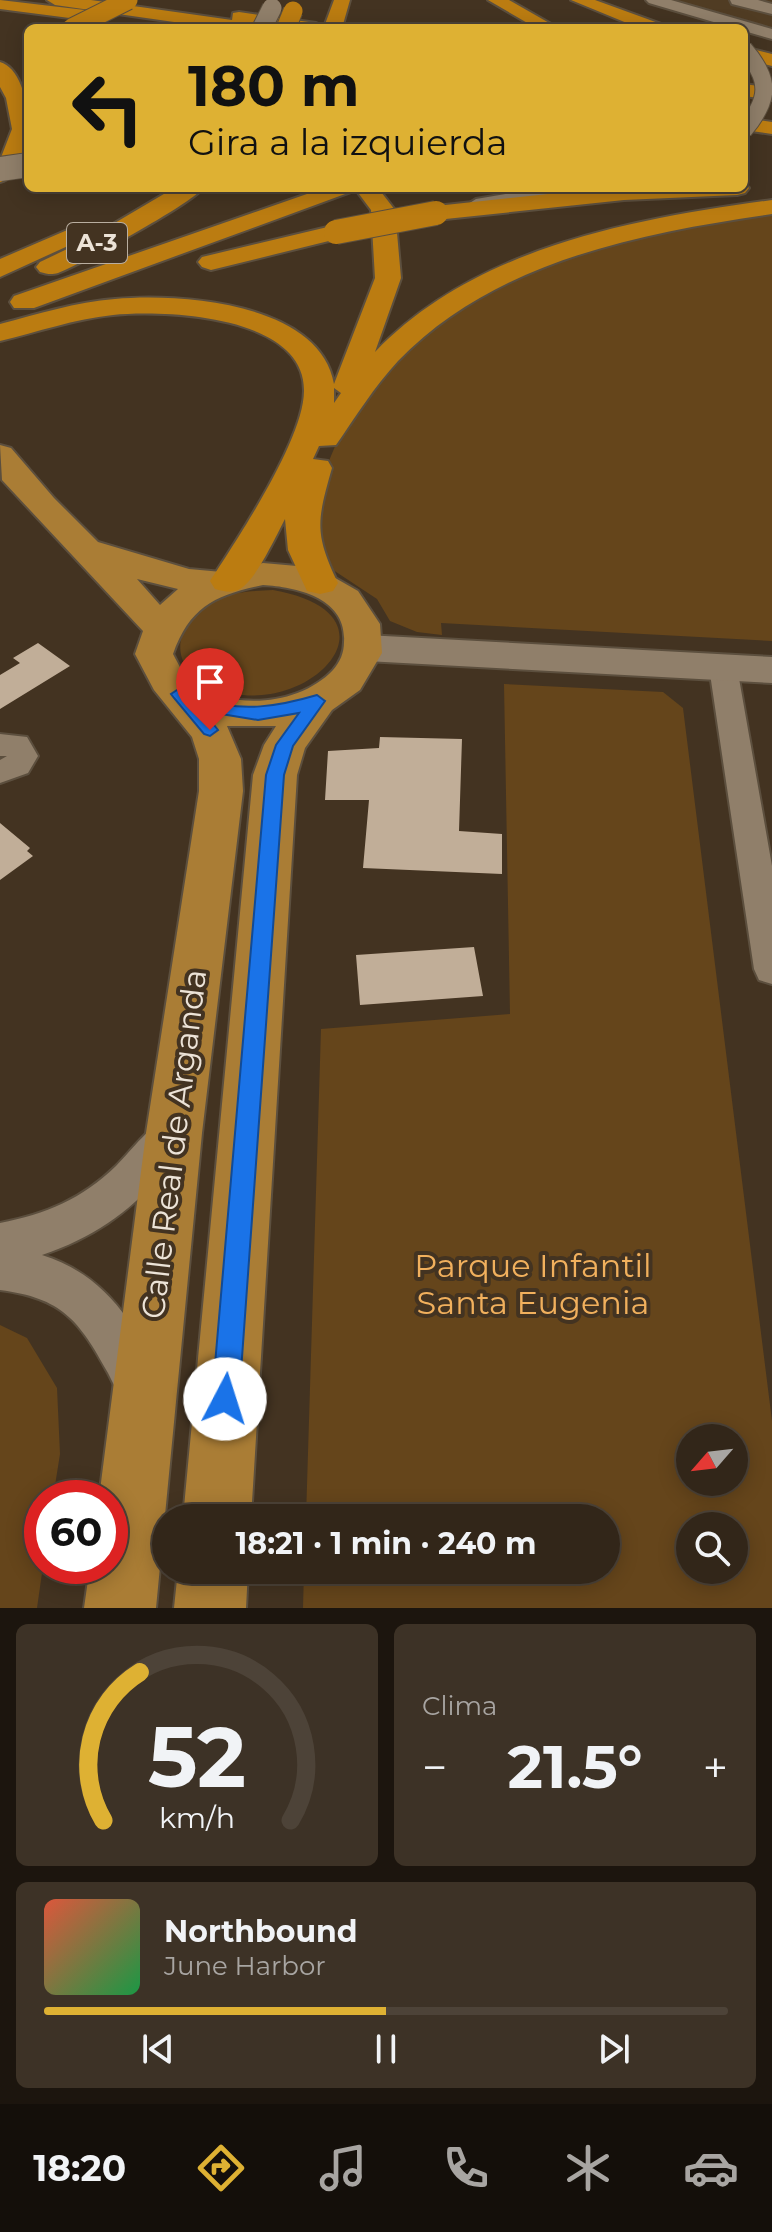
<!DOCTYPE html>
<html lang="es">
<head>
<meta charset="utf-8">
<style>
  :root { --surface:#322619; --page:#3d3226; --text:#f1f3f6; --muted:#a8a5a2; --line:#4d4338; --accent:#deb133 }
  body { margin:0; font-family:Montserrat,sans-serif; background:var(--page); color:var(--text); height:100vh; display:flex; flex-direction:column; font-size:30px; white-space:nowrap }
  * { box-sizing:border-box; margin:0 }
  p { font-size:26px; color:var(--muted) }
  .icon { flex:none; width:44px; height:44px; fill:none; stroke:currentColor; stroke-width:2; stroke-linecap:round; stroke-linejoin:round }
  .map { position:relative; height:1608px; overflow:hidden }
  .sheet { display:flex; flex-direction:column; gap:16px; padding:16px; background:#1c150e; flex:1 }
  .sheet>* { flex:none }
  .hud { position:absolute; left:24px; top:24px; width:724px; height:168px; border-radius:12px; box-shadow:0 4px 20px #0003,0 0 0 2px var(--line); background:#deb133; color:#111; overflow:hidden }
  .needle { width:52px; rotate:242deg }
  .fabs { position:absolute; left:676px; top:1424px; display:grid; gap:16px }
  .fabs a { display:grid; place-items:center; width:72px; height:72px; border-radius:50%; background:var(--surface); box-shadow:0 4px 20px #0003,0 0 0 2px var(--line); font-size:40px }
  .speed { position:absolute; left:24px; top:1480px; display:flex; gap:16px; font-size:40px; font-weight:700; text-align:center }
  .speed>* { display:grid; place-content:center; width:104px; height:104px; border-radius:50%; background:var(--surface); box-shadow:0 4px 20px #0003,0 0 0 2px var(--line); line-height:1 }
  .speed .limit { border:12px solid #d22; background:#fff; color:#111 }
  .pin { position:absolute; display:grid; place-items:center; width:68px; height:68px; color:#fff; margin:-82px -34px; border-radius:50% 50% 50% 0; rotate:-45deg; box-shadow:0 0 8px #0007 }
  .pin .icon { rotate:45deg }
  .me { position:absolute; width:88px; margin:-44px; rotate:5deg; stroke-linejoin:round; filter:drop-shadow(0 0 6px #0008) }
  .turn { display:flex; align-items:center; gap:28px; height:168px; padding:0 32px; font-size:36px }
  .turn .icon { width:104px; height:104px; stroke-width:2.5 }
  .turn b { display:block; font-size:56px; line-height:68px }
  .big { font-size:60px; font-weight:700; line-height:1.1 }
  .sheet .card { flex:1; display:flex; flex-direction:column; justify-content:center; gap:12px; min-width:0; padding:0 28px; border-radius:12px; background:var(--page) }
  .sheet .dial { align-items:center; gap:0 }
  .dial svg { height:208px; overflow:visible; fill:none; stroke:var(--line); stroke-width:7; stroke-linecap:round; text-anchor:middle }
  .dial text { fill:var(--text); stroke:none }
  .song { display:flex; align-items:center; gap:24px }
  .cover { width:96px; height:96px; border-radius:12px; background:linear-gradient(135deg,hsl(10 70% 55%),hsl(140 70% 35%)) }
  .played { height:8px; border-radius:4px; background:linear-gradient(90deg,var(--accent) 50%,var(--line) 50%) }
  .keys { display:flex; justify-content:space-around; direction:ltr }
  .heat { display:flex; justify-content:space-between; align-items:center; font-size:44px; direction:ltr }
  .sheet .tiles { flex:1; display:grid; gap:16px; grid-template-columns:1fr 1fr }
  .card:last-child { grid-column:span 2 }
  .trip { position:absolute; left:152px; top:1504px; width:468px; height:80px; border-radius:40px; background:var(--surface); box-shadow:0 4px 20px #0003,0 0 0 2px var(--line); font-weight:700; line-height:80px; text-align:center }
  .dock { display:flex; height:128px; justify-content:space-around; align-items:center; background:#140f0a; color:var(--muted) }
  .dock .icon { width:56px; height:56px }
  .dock .active { color:var(--accent) }
  .dock b { font-size:36px; color:var(--text) }
  .map>svg:first-child { display:block }
  .built { fill:#503c23 }
  .green { fill:#65451b; fill-rule:evenodd }
  .building { fill:#c1ae98 }
  .lines { fill:none; stroke-linecap:round; stroke-linejoin:round }
  .minor-casing { stroke:#5c4f3e; stroke-width:4 }
  .tertiary-casing { stroke:#5c4f3e; stroke-width:4 }
  .secondary-casing { stroke:#5c4f3e; stroke-width:4 }
  .primary-casing { stroke:#5c4f3e; stroke-width:4 }
  .motorway-casing { stroke:#5c4f3e; stroke-width:4 }
  .minor { fill:#907f6a; fill-rule:evenodd }
  .tertiary { fill:#907f6a; fill-rule:evenodd }
  .secondary { fill:#907f6a; fill-rule:evenodd }
  .primary { fill:#aa7d35; fill-rule:evenodd }
  .motorway { fill:#bb7c11; fill-rule:evenodd }
  .tertiary-bridge-casing { stroke:#5c4f3e; stroke-width:19; stroke-linecap:butt }
  .secondary-bridge-far1-casing { stroke:#5c4f3e; stroke-width:21; stroke-linecap:butt }
  .secondary-bridge-casing { stroke:#5c4f3e; stroke-width:26; stroke-linecap:butt }
  .motorway-bridge-far1-casing { stroke:#5c4f3e; stroke-width:21; stroke-linecap:butt }
  .motorway-bridge-casing { stroke:#5c4f3e; stroke-width:26; stroke-linecap:butt }
  .tertiary-bridge { stroke:#907f6a; stroke-width:17 }
  .secondary-bridge-far1 { stroke:#907f6a; stroke-width:19 }
  .secondary-bridge { stroke:#907f6a; stroke-width:24 }
  .motorway-bridge-far1 { stroke:#bb7c11; stroke-width:19 }
  .motorway-bridge { stroke:#bb7c11; stroke-width:24 }
  .route { fill:#1a73e8; stroke:#114b97; stroke-width:2 }
  .labels { text-anchor:middle; stroke-width:8; stroke-linejoin:round; paint-order:stroke }
  .shield { fill:#433321; stroke:#b9aea0; stroke-width:2 }
  .shield-label { font-size:24px; font-weight:bold; fill:#ece3d7 }
  .near-street-label { font-size:32px; fill:#ece3d7; stroke:#433321 }
  .near-park-label { font-size:32px; fill:#f1b05d; stroke:#433321 }
</style>
</head>
<body>
<div class="map">
<svg width="772" height="1608" viewBox="0 0 772 1608">
  <rect width="100%" height="100%" fill="#433321"/>
  <path class="built" d="M 654,0 L 772,0 L 772,34 Z"/>
  <path class="green" d="M 772,211 L 772,641 L 441,623 L 442,635 L 417,632 L 390,621 L 377,599 L 324,564 L 306,523 C 319,492 328,456 345,427 C 402,325 532,264 640,235 C 683,224 728,219 772,211 Z
    M 273,590 C 412,615 304,725 214,688 C 163,666 174,620 219,599 C 236,591 255,591 273,590 Z
    M 504,684 L 663,692 L 683,708 L 772,1421 L 772,1608 L 303,1608 L 304,1570 L 606,1570 L 606,1518 L 306,1518 L 321,1029 L 510,1014 ZM 734,1438 L 734,1482 L 690,1482 L 690,1438 ZM 734,1526 L 734,1570 L 690,1570 L 690,1526 Z
    M 0,1325 L 27,1338 L 57,1388 L 60,1454 L 53,1498 L 42,1498 L 43,1566 L 37,1608 L 0,1608 Z"/>
  <path class="building" d="M 38,643 L 70,666 L 0,709 L 0,675 L 20,663 L 13,658 Z
    M 380,737 L 462,739 L 459,831 L 502,834 L 502,874 L 363,868 L 369,800 L 325,800 L 328,751 L 379,748 Z
    M 0,823 L 30,848 L 27,851 L 33,856 L 0,880 Z
    M 474,947 L 483,996 L 360,1005 L 356,955 Z"/>
  <g class="lines">
    <defs>
      <path id="minor" d="M 723,657 L 733,660 L 737,667 L 772,866 L 772,984 L 759,980 L 754,969 L 709,667 L 713,660 Z
        M 0,734 L 27,737 L 38,756 L 28,773 L 0,783 L 0,760 L 7,756 L 0,756 Z
        M 172,1116 L 186,1122 L 192,1135 C 185,1151 174,1162 162,1175 C 127,1214 92,1238 42,1255 C 106,1275 137,1325 162,1385 L 155,1401 L 139,1408 C 118,1400 118,1392 108,1373 C 79,1320 62,1298 0,1290 L 0,1223 C 46,1214 82,1199 116,1166 C 134,1148 149,1125 172,1116 Z"/>
      <path id="tertiary" d="M 646,0 L 671,0 L 772,29 L 772,39 L 744,31 L 744,28 L 734,28 L 649,3 Z
        M 541,188 L 588,188 L 577,194 L 476,213 L 465,206 L 476,199 Z"/>
      <path id="secondary" d="M 730,0 L 758,0 L 772,4 L 772,14 L 732,4 Z
        M 366,635 L 772,657 L 772,683 L 366,661 L 352,657 L 347,648 L 352,639 Z"/>
      <path id="primary" d="M 0,445 L 11,448 L 54,498 L 98,542 L 189,569 L 222,572 L 263,563 L 297,566 L 330,575 L 358,591 L 380,624 L 382,653 L 360,690 L 332,710 L 305,748 L 297,775 L 251,1518 L 183,1518 L 253,775 L 264,745 L 276,726 L 227,726 L 241,759 L 243,791 L 202,1133 L 156,1608 L 84,1608 L 90,1566 L 110,1566 L 110,1498 L 99,1498 L 146,1133 L 199,791 L 199,759 L 192,737 L 154,690 L 135,654 L 143,631 L 2,480 ZM 137,579 L 178,589 L 160,605 ZM 263,585 C 297,587 347,598 344,642 C 344,653 340,662 333,670 C 300,705 234,711 194,684 C 184,677 179,665 173,654 C 190,606 216,595 263,585 Z
        M 178,1570 L 248,1570 L 246,1608 L 174,1608 Z"/>
      <path id="motorway" d="M 0,0 L 85,10 L 94,15 L 85,20 L 0,9 Z
        M 47,0 L 91,0 L 232,20 L 233,13 L 239,12 L 316,23 L 324,27 L 334,0 L 350,0 L 342,28 L 261,25 L 263,28 L 216,28 L 55,5 Z
        M 488,0 L 509,0 L 558,28 L 536,28 Z
        M 571,0 L 595,0 L 661,24 L 664,28 L 639,28 Z
        M 744,47 L 772,54 L 772,66 L 744,59 Z
        M 0,62 C 34,71 41,172 0,182 L 0,160 L 12,129 L 6,98 L 0,87 Z
        M 744,84 L 772,88 L 772,100 L 744,96 Z
        M 744,118 L 772,122 L 772,134 L 744,130 Z
        M 744,183 L 749,188 L 745,193 L 737,195 L 624,200 L 436,220 L 427,218 L 424,213 L 427,208 L 436,206 L 605,188 L 744,188 Z
        M 174,188 L 203,188 C 191,204 81,264 58,273 C 51,275 47,274 40,272 L 36,267 L 40,262 L 86,240 Z
        M 324,188 L 378,188 L 395,210 L 401,278 L 375,352 C 476,247 633,219 772,200 L 772,214 C 640,233 495,261 398,361 C 374,387 356,416 336,445 L 319,446 L 313,459 L 328,461 L 332,468 C 317,521 314,533 338,583 L 333,591 L 320,594 L 307,591 L 288,550 L 285,519 C 276,536 256,580 240,589 C 232,594 223,591 215,589 L 210,581 C 237,540 304,439 304,391 C 305,315 165,310 113,315 C 74,319 38,332 0,341 L 0,324 C 38,314 76,302 115,299 C 178,293 320,302 334,384 L 375,278 L 371,210 L 356,190 L 34,308 L 14,308 L 10,302 L 14,296 ZM 334,388 L 341,393 L 334,403 Z
        M 336,225 L 345,227 L 348,232 L 345,237 L 211,270 L 202,267 L 198,262 L 202,257 Z
        M 72,228 L 81,230 L 84,235 L 81,240 L 0,277 L 0,259 Z"/>
    </defs>
    <use href="#minor" class="minor-casing"/>
    <use href="#tertiary" class="tertiary-casing"/>
    <use href="#secondary" class="secondary-casing"/>
    <use href="#primary" class="primary-casing"/>
    <use href="#motorway" class="motorway-casing"/>
    <use href="#minor" class="minor"/>
    <use href="#tertiary" class="tertiary"/>
    <use href="#secondary" class="secondary"/>
    <use href="#primary" class="primary"/>
    <use href="#motorway" class="motorway"/>
    <defs>
      <path id="tertiary-bridge" d="M 744,49 C 771,80 770,99 744,130"/>
      <path id="secondary-bridge-far1" d="M 262,28 L 272,8"/>
      <path id="secondary-bridge" d="M 0,169 L 28,165"/>
      <path id="motorway-bridge-far1" d="M 72,28 L 128,0
        M 286,28 L 293,11"/>
      <path id="motorway-bridge" d="M 336,232 L 436,213"/>
    </defs>
    <use href="#tertiary-bridge" class="tertiary-bridge-casing"/>
    <use href="#secondary-bridge-far1" class="secondary-bridge-far1-casing"/>
    <use href="#secondary-bridge" class="secondary-bridge-casing"/>
    <use href="#motorway-bridge-far1" class="motorway-bridge-far1-casing"/>
    <use href="#motorway-bridge" class="motorway-bridge-casing"/>
    <use href="#tertiary-bridge" class="tertiary-bridge"/>
    <use href="#secondary-bridge-far1" class="secondary-bridge-far1"/>
    <use href="#secondary-bridge" class="secondary-bridge"/>
    <use href="#motorway-bridge-far1" class="motorway-bridge-far1"/>
    <use href="#motorway-bridge" class="motorway-bridge"/>
  </g>
  <path class="route" d="M 180,688 C 188,690 195,696 203,699 C 241,713 280,706 317,695 L 325,701 L 293,746 L 284,775 L 239,1399 L 235,1408 L 225,1412 L 216,1408 L 212,1399 L 266,775 L 276,745 L 299,713 L 258,720 L 203,711 L 218,730 L 210,736 L 204,734 L 174,698 L 171,694 Z"/>
  <g class="labels">
    <rect class="shield" x="67" y="223" width="60" height="40" rx="6"/>
    <g class="shield-label">
      <text x="97" y="251">A-3</text>
    </g>
    <g class="near-street-label">
      <text transform="translate(174 1144) rotate(-83)" y="11">Calle Real de Arganda</text>
    </g>
    <g class="near-park-label">
      <text x="533" y="1277">Parque Infantil<tspan x="533" dy="37">Santa Eugenia</tspan></text>
    </g>
  </g>
</svg>
<div class="fabs">
<a><svg class="needle" viewBox="-14 -14 28 28"><path d="M0-13l5 13h-10z" fill="#e53935"/><path d="M0 13l5-13h-10z" fill="#a8a5a2"/></svg></a>
<a><svg class="icon" aria-label="search" viewBox="0 0 24 24"><circle cx="10" cy="10" r="6"/><path d="M15 15l6 6"/></svg></a>
</div>
<div class="speed"><div class="limit">60</div></div>
<div class="pin" style="left:210px;top:730px;background:#d93025"><svg class="icon" aria-label="arrive" viewBox="0 0 24 24"><path d="M6 21V4h12l-3 4 3 4H6"/></svg></div>
<svg class="me" style="left:225px;top:1399px" viewBox="-20 -20 40 40"><circle r="19" fill="#fff"/><path d="M0-13L10 11 0 6-10 11z" fill="#1a73e8"/></svg>
<div class="trip">18:21 · 1 min · 240 m</div>
<div class="hud">
<div class="turn"><svg class="icon" aria-label="left" viewBox="0 0 24 24"><path d="M17 20v-9H6M10 6l-5 5 5 5"/></svg><div><b>180 m</b>Gira a la izquierda</div></div>
</div>
</div>
<section class="sheet">
<div class="tiles">
<div class="card dial"><svg viewBox="0 0 100 80">
<path d="M14 69A42 42 0 1 1 86 69"/>
<path d="M14 69A42 42 0 0 1 28 12" stroke="#deb133"/>
<text x="50" y="56" font-size="32" font-weight="700">52</text>
<text x="50" y="72" font-size="11">km/h</text>
</svg></div>
<div class="card"><p>Clima</p>
<div class="heat"><a>−</a><b class="big">21.5°</b><a>+</a></div>
</div>
<div class="card">
<div class="song"><i class="cover"></i><div><b>Northbound</b><p>June Harbor</p></div></div>
<div class="played"></div>
<div class="keys"><svg class="icon" aria-label="previous" viewBox="0 0 24 24"><path d="M18 5L8 12l10 7zM5 5v14"/></svg><svg class="icon" aria-label="pause" viewBox="0 0 24 24"><path d="M8 5v14M16 5v14"/></svg><svg class="icon" aria-label="next" viewBox="0 0 24 24"><path d="M6 5l10 7-10 7zM19 5v14"/></svg></div>
</div>
</div>
</section>
<nav class="dock">
<b>18:20</b>
<svg class="icon active" aria-label="directions" viewBox="0 0 24 24"><path d="M12 3l9 9-9 9-9-9zM9 14v-3h6M13 9l2 2-2 2"/></svg>
<svg class="icon" aria-label="music" viewBox="0 0 24 24"><path d="M9 18V5l10-2v13"/><circle cx="6" cy="18" r="3"/><circle cx="16" cy="16" r="3"/></svg>
<svg class="icon" aria-label="phone" viewBox="0 0 24 24"><path d="M5 4h4l2 5-3 2q2 4 5 5l2-3 5 2v4C11 20 4 13 5 4z"/></svg>
<svg class="icon" aria-label="climate" viewBox="0 0 24 24"><path d="M12 3v18M4 7l16 10M4 17L20 7"/></svg>
<svg class="icon" aria-label="car" viewBox="0 0 24 24"><path d="M5 17H2v-5l4-1 3-4h7l3 4 3 1v5h-3M9 17h6M6 11h13"/><circle cx="7" cy="17" r="2"/><circle cx="17" cy="17" r="2"/></svg>
</nav>
</body>
</html>
